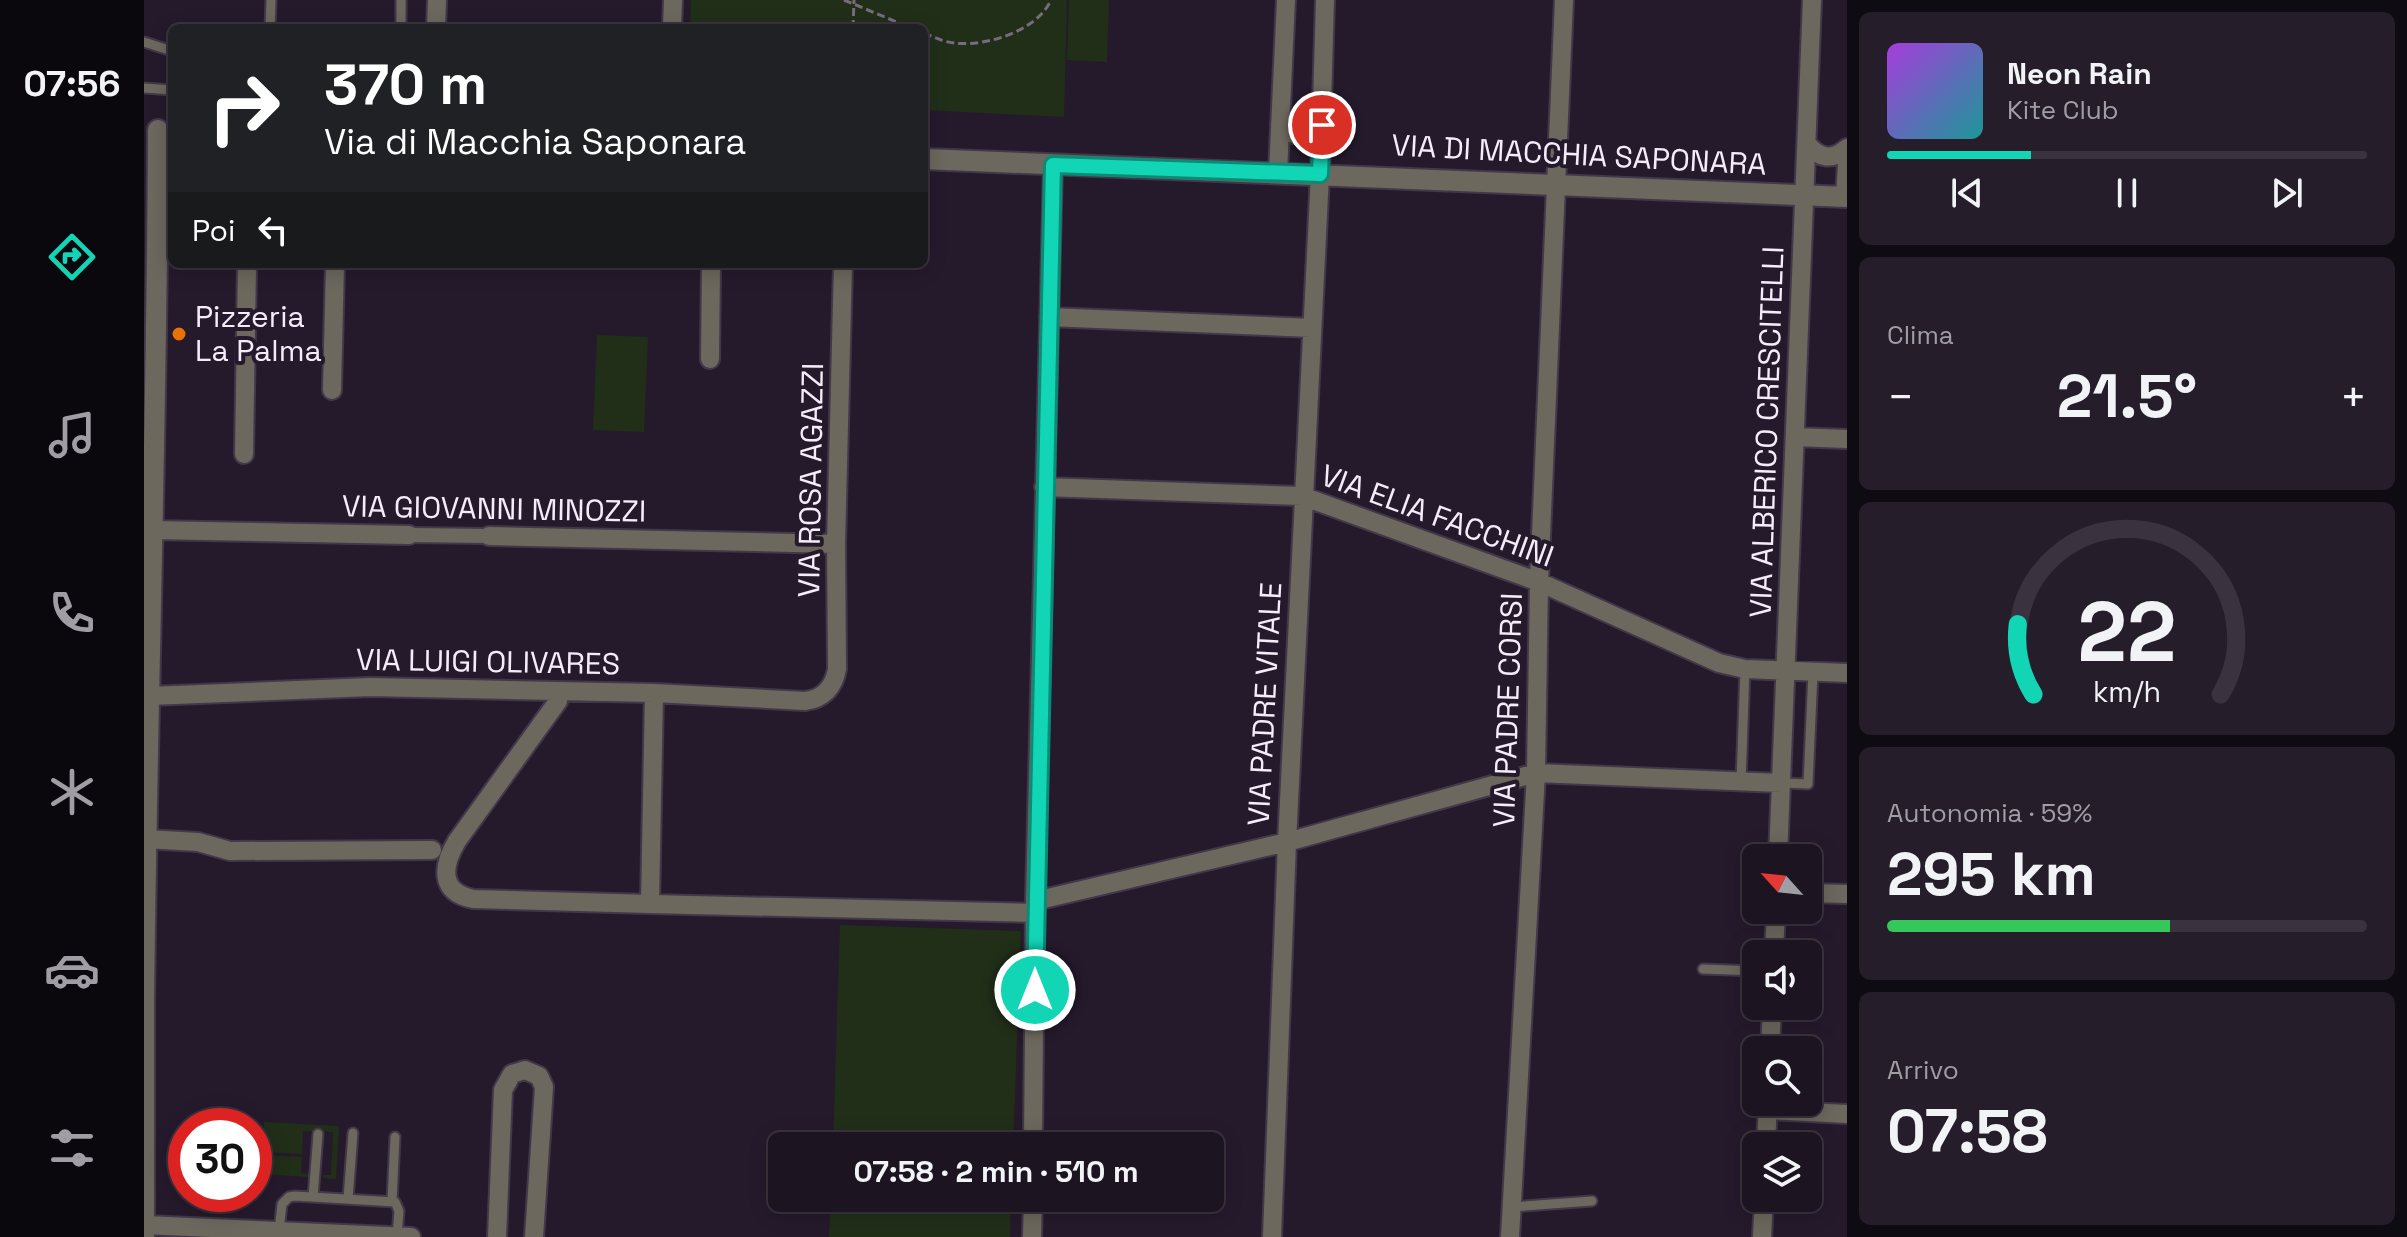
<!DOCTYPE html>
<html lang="it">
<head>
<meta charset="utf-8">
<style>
  :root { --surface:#1c1421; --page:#251d2a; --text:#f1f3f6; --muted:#a09ea5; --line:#3a333f; --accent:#11d5b4 }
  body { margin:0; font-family:"Space Grotesk",sans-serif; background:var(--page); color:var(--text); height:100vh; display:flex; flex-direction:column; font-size:30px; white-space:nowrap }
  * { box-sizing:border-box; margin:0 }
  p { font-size:26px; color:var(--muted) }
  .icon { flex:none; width:44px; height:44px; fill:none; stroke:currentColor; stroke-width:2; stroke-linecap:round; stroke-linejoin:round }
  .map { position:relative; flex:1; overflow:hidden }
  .details { display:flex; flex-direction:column; gap:12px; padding:12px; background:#0f0b12; width:560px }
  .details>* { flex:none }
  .hud { position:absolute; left:24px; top:24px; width:760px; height:244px; border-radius:12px; box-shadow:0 4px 20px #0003,0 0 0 2px var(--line); background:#202124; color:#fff; overflow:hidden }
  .needle { width:52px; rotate:297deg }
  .controls { position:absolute; left:1598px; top:844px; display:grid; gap:16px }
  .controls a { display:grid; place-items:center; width:80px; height:80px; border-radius:12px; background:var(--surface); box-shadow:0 4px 20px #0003,0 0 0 2px var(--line); font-size:40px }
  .speed { position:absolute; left:24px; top:1108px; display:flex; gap:16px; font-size:40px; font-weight:700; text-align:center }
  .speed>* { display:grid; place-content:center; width:104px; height:104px; border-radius:50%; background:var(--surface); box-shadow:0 4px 20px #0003,0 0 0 2px var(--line); line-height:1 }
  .speed .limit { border:12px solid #d22; background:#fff; color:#111 }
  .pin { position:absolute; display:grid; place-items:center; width:68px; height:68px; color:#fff; margin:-34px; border:4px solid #fff; border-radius:50%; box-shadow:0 2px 8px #0007 }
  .me { position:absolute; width:88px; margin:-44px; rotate:0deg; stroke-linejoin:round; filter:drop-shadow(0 0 6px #0008) }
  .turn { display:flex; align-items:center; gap:28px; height:168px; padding:0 24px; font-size:36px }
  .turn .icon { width:104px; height:104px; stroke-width:2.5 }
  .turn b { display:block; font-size:56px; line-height:68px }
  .then { display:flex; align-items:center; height:76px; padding:0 24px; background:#0003; gap:16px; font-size:30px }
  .big { font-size:60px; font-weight:700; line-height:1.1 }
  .details .card { flex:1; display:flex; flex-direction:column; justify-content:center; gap:12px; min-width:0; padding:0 28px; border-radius:12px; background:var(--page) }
  .details .dial { align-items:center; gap:0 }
  .dial svg { height:208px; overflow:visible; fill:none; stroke:var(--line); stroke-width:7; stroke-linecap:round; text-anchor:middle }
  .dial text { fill:var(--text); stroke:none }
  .song { display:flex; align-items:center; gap:24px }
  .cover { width:96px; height:96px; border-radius:12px; background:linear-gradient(135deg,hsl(280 70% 55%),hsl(180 70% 35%)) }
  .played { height:8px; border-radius:4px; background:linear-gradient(90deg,var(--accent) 30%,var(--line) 30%) }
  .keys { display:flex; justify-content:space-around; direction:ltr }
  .heat { display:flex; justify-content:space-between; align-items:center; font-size:44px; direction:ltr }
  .charge { height:12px; border-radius:6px; background:linear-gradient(90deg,#34c759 59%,var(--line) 0) }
  .trip { position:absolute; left:624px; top:1132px; width:456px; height:80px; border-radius:12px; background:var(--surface); box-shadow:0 4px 20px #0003,0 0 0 2px var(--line); font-weight:700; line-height:80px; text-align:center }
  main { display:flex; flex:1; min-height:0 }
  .menu { display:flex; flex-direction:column; width:144px; justify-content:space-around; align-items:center; background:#0b080d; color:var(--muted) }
  .menu .icon { width:56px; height:56px }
  .menu .current { color:var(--accent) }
  .menu b { font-size:36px; color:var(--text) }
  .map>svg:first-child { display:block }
  .green { fill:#212f19 }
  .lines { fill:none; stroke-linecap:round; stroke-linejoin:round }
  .service-casing { stroke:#423849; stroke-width:13 }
  .pedestrian-casing { stroke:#423849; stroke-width:18 }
  .minor-casing { stroke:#423849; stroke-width:22 }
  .tertiary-casing { stroke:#423849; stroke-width:24 }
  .path { stroke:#766c7c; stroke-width:3; stroke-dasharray:8 4; stroke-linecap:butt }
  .service { stroke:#6c685e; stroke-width:9 }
  .pedestrian { stroke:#6c685e; stroke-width:14 }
  .minor { stroke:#6c685e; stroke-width:18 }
  .tertiary { stroke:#6c685e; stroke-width:20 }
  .route-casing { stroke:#0b8a75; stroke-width:20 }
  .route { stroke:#11d5b4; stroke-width:14 }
  .food-dot { fill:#e8710a; stroke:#251a2c; stroke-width:3 }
  .labels { text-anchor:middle; stroke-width:8; stroke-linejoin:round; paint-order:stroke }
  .street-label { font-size:30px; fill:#f4edf9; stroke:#251a2c }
  .poi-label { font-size:30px; fill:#f4edf9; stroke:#251a2c; text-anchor:start }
</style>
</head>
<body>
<main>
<nav class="menu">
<b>07:56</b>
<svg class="icon current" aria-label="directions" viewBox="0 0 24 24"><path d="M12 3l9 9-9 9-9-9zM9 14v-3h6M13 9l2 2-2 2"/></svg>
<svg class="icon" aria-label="music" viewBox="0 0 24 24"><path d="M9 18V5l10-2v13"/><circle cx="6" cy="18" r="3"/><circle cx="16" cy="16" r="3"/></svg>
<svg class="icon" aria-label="phone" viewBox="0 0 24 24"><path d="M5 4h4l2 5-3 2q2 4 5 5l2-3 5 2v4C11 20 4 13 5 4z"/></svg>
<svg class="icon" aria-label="climate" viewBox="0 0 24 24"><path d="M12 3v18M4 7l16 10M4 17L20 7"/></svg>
<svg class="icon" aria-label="car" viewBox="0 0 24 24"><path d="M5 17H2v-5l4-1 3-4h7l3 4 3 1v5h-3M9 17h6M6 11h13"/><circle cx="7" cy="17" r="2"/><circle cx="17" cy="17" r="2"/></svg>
<svg class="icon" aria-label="filters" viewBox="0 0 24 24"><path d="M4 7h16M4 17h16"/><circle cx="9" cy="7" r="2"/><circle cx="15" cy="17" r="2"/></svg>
</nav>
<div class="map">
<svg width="1703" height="1237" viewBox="0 0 1703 1237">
  <rect width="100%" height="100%" fill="#251a2c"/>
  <path class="green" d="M 547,0 L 923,0 L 920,117 L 780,110 L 780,28 L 546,28 Z
    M 925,0 L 965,0 L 963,62 L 923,60 Z
    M 453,335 L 504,337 L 500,432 L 449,430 Z
    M 696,925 L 877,931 L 869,1146 L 689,1146 Z
    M 120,1122 L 195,1126 L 192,1179 L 179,1178 L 179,1175 L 187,1175 L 189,1132 L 159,1131 L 158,1154 L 118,1152 Z
    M 120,1155 L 158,1157 L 157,1173 L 165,1174 L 165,1177 L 119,1174 Z
    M 687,1198 L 867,1198 L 866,1237 L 685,1237 Z"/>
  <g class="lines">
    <defs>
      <path id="service" d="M 126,28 L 127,0
        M 257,28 L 257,0
        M 0,42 L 28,51
        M 0,88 L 28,90
        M 1597,781 L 1601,669
        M 1637,783 L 1664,784 L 1669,672
        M 1559,969 L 1612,971
        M 169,1197 L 174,1134
        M 204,1199 L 209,1133
        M 248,1201 L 251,1137
        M 1368,1207 L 1448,1201
        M 135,1231 L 138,1204 L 145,1197 L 151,1196 L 251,1202 L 255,1211 L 253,1236"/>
      <path id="pedestrian" d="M 265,535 L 345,536"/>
      <path id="minor" d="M 292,28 L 293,0
        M 528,28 L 529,0
        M 1136,125 C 1153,141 1160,136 1178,125
        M 1663,144 C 1676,159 1688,161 1703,148
        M 1134,172 L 1142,0
        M 1701,197 L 1703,164
        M 905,317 L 1168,328
        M 566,359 L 567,264
        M 188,390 L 191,264
        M 1651,437 L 1703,439
        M 100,454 L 103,264
        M 900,487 L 1158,496 L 1395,582 L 1575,663 L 1601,669 L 1703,673
        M 7,530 L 265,535
        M 345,536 L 692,544
        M 510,693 L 506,904 L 891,913
        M 5,696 L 226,687 L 510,693 L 661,701 C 679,699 690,687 693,669 L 692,544 L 699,264
        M 414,701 L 313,841 C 298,866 295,892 329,899 L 506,904
        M 2,839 L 54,842 L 86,851 L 288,850
        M 1634,858 L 1668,0
        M 1664,893 L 1703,894
        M 891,901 L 1143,842 L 1392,773 L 1637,783
        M 1630,954 L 1632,910
        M 1626,1050 L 1628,1006
        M 1624,1110 L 1703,1114
        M 889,1146 L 891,901 L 909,165
        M 1622,1146 L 1624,1102
        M 1,1225 L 267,1237
        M 353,1237 L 359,1090 L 368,1074 L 381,1070 L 395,1076 L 400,1087 L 390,1237
        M 888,1237 L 889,1198
        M 1128,1237 L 1143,842 L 1176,174 L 1181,0
        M 1366,1237 L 1392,773 L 1395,582 L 1420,0
        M 1618,1237 L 1620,1198"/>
      <path id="tertiary" d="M 780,159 L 1703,197
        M 0,1005 C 3,713 13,421 14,130
        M 0,1005 L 0,1237"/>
    </defs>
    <use href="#service" class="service-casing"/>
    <use href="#pedestrian" class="pedestrian-casing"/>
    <use href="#minor" class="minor-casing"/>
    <use href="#tertiary" class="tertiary-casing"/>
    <path class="path" d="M 700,0 L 767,28
      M 709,28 L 710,0
      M 780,33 C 790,37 799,42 810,43 C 842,47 893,31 907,0"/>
    <use href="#service" class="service"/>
    <use href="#pedestrian" class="pedestrian"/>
    <use href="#minor" class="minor"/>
    <use href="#tertiary" class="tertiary"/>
  </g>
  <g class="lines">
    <defs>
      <path id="route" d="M 891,990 L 909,165 L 1176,174 L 1178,125"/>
    </defs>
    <use href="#route" class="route-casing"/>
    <use href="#route" class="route"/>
  </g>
  <circle class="food-dot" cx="35" cy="334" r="8"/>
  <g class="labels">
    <g class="street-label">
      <text transform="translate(1435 155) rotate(3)" y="10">VIA DI MACCHIA SAPONARA</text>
      <text transform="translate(1623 432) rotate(-88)" y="10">VIA ALBERICO CRESCITELLI</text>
      <text transform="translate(667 480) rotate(-89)" y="10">VIA ROSA AGAZZI</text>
      <text transform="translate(350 509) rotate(1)" y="10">VIA GIOVANNI MINOZZI</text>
      <text transform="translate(1293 516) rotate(20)" y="10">VIA ELIA FACCHINI</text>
      <text transform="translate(344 662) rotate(1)" y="10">VIA LUIGI OLIVARES</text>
      <text transform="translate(1121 704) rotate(-87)" y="10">VIA PADRE VITALE</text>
      <text transform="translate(1364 710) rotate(-88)" y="10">VIA PADRE CORSI</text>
    </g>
    <g class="poi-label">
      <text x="51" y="327">Pizzeria<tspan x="51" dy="34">La Palma</tspan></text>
    </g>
  </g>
</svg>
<div class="controls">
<a><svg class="needle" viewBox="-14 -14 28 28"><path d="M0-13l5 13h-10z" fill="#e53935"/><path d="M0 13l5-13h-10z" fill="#a09ea5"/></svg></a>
<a><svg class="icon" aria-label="sound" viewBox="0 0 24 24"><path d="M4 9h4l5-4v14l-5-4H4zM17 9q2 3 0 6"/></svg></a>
<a><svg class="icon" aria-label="search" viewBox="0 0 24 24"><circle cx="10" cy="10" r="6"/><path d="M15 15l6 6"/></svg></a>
<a><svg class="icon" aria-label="layers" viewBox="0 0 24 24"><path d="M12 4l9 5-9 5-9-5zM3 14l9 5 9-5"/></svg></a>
</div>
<div class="speed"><div class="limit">30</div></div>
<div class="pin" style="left:1178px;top:125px;background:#d93025"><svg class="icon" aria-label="arrive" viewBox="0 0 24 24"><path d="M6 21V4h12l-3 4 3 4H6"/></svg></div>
<svg class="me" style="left:891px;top:990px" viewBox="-20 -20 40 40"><circle r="17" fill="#11d5b4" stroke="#fff" stroke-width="3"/><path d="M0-11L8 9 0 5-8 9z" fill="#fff"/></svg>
<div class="trip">07:58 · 2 min · 510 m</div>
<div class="hud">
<div class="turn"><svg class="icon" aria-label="right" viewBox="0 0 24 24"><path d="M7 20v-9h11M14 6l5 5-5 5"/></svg><div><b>370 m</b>Via di Macchia Saponara</div></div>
<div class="then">Poi<svg class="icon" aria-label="left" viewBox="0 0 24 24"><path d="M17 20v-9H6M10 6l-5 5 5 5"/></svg></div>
</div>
</div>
<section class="details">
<div class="card">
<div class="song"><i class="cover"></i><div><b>Neon Rain</b><p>Kite Club</p></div></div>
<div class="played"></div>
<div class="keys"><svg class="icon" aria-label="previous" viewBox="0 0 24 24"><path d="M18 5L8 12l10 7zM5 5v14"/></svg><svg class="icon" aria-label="pause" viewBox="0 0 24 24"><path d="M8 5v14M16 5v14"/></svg><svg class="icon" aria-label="next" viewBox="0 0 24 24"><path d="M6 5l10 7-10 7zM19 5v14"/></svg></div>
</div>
<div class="card"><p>Clima</p>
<div class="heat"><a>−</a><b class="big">21.5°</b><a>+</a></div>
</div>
<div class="card dial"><svg viewBox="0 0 100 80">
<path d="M14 69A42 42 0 1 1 86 69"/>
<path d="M14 69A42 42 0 0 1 8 42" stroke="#11d5b4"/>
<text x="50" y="56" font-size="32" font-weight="700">22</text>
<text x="50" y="72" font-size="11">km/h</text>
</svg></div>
<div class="card"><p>Autonomia · 59%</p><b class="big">295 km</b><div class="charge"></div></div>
<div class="card"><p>Arrivo</p><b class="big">07:58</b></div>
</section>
</main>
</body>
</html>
